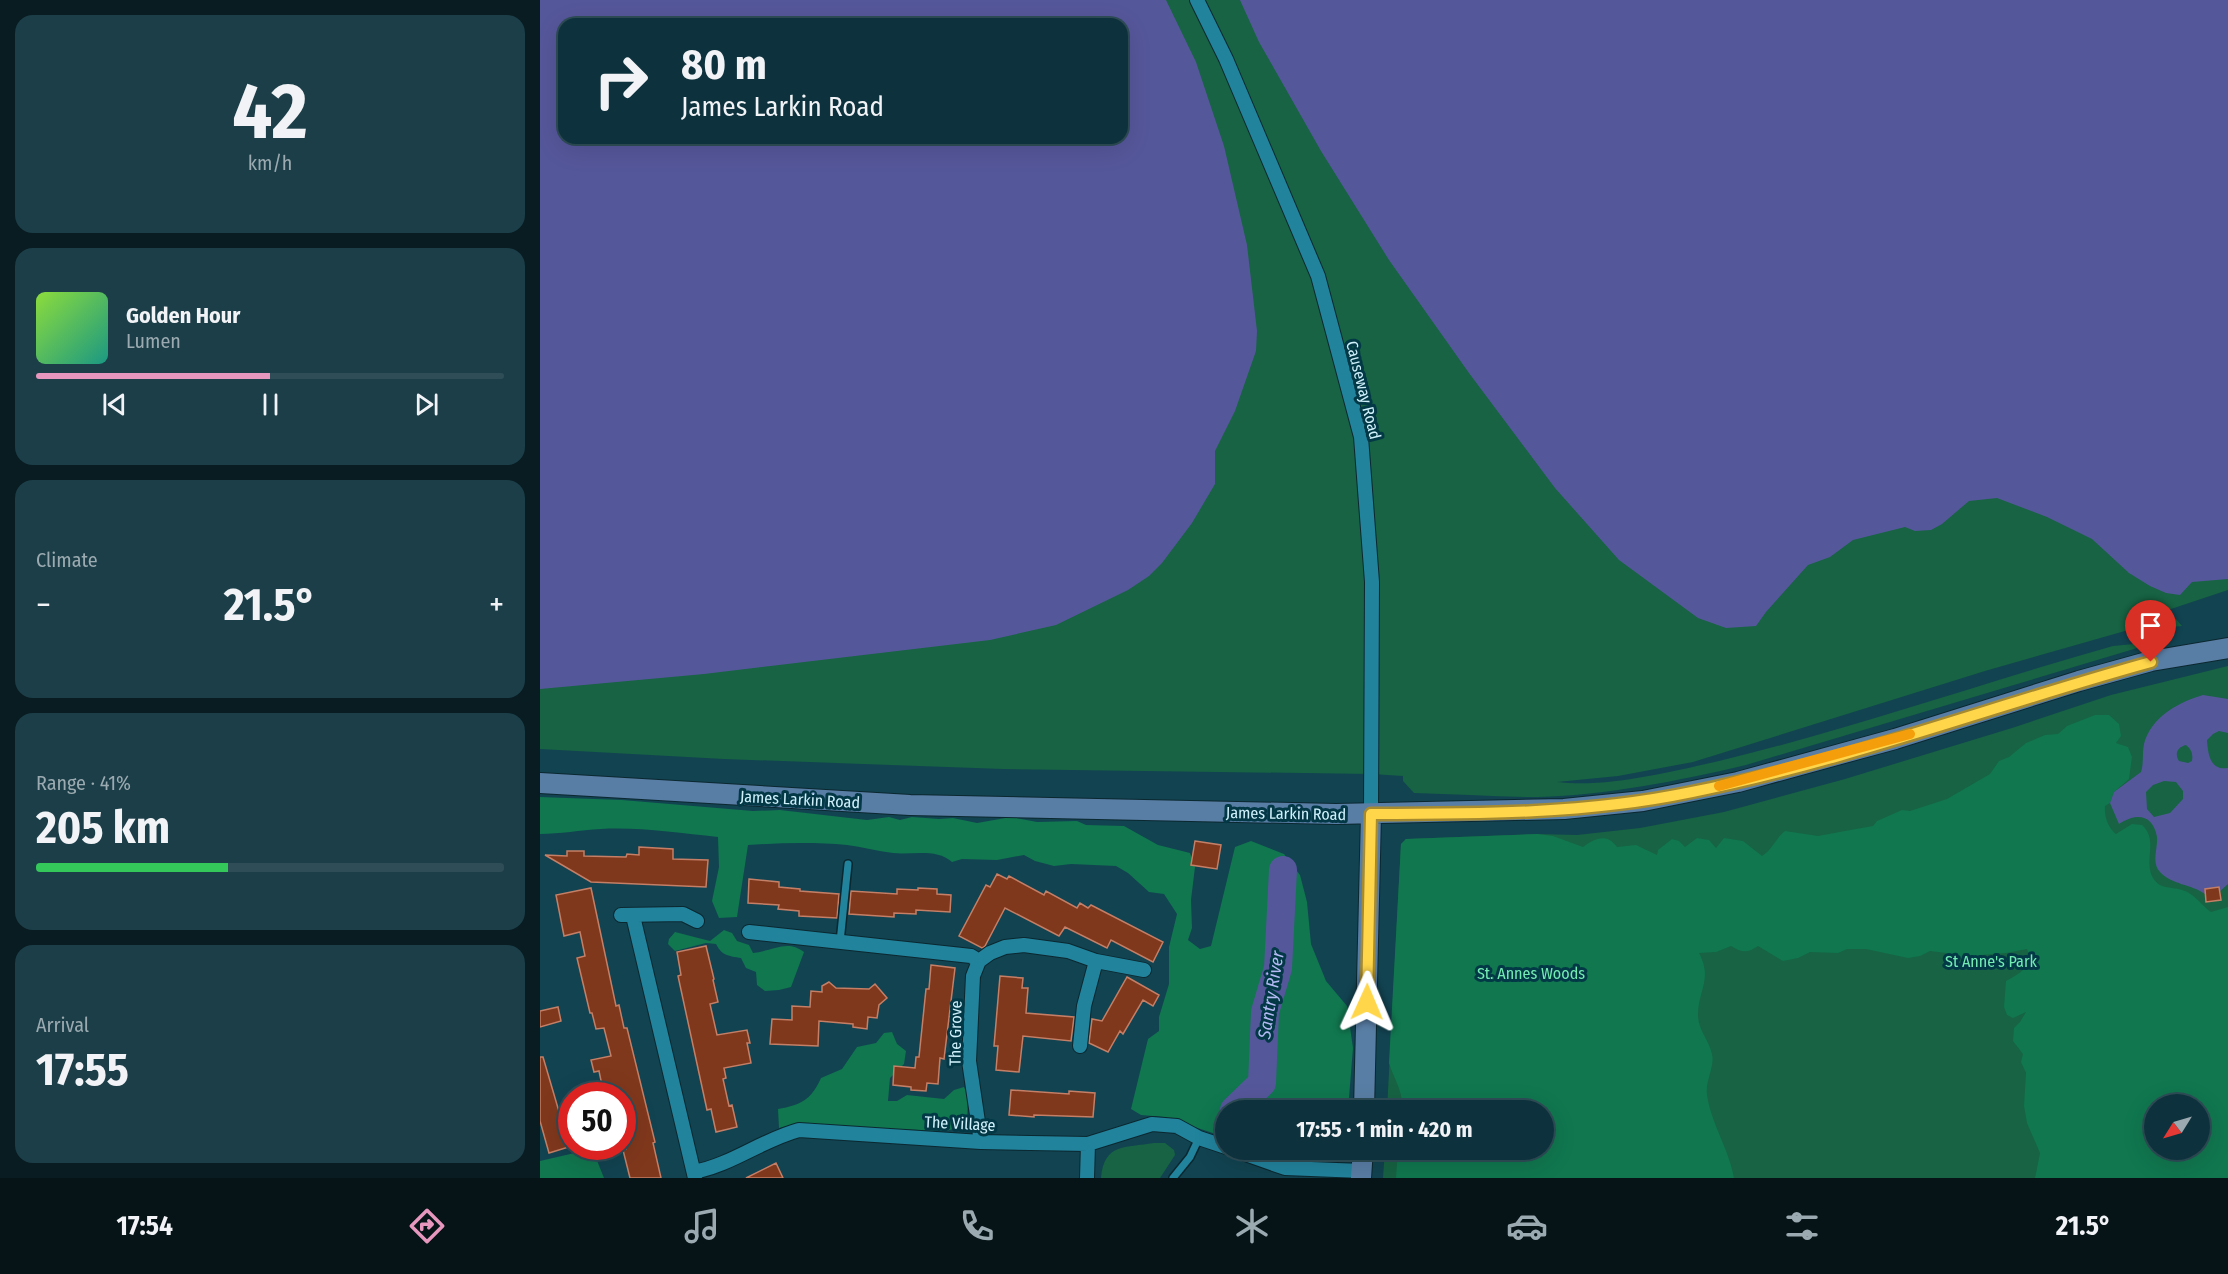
<!DOCTYPE html>
<html lang="en">
<head>
<meta charset="utf-8">
<style>
  :root { --surface:#0e323d; --page:#1c3e48; --text:#f1f3f6; --muted:#9baab0; --line:#2e4d57; --accent:#e797bd }
  body { margin:0; font-family:"Fira Sans Condensed",sans-serif; background:var(--page); color:var(--text); height:100vh; display:flex; flex-direction:column; font-size:22px; white-space:nowrap }
  * { box-sizing:border-box; margin:0 }
  p { font-size:20px; color:var(--muted) }
  .icon { flex:none; width:33px; height:33px; fill:none; stroke:currentColor; stroke-width:2; stroke-linecap:round; stroke-linejoin:round }
  .map { position:relative; flex:1; overflow:hidden }
  .sheet { display:flex; flex-direction:column; gap:15px; padding:15px; background:#081c22; width:540px }
  .sheet>* { flex:none }
  .top-card { position:absolute; left:18px; top:18px; width:570px; height:126px; border-radius:18px; box-shadow:0 6px 24px #0002,0 0 0 2px var(--line); background:#0e323d; color:var(--text); overflow:hidden }
  .needle { width:39px; rotate:233deg }
  .tools { position:absolute; left:1604px; top:1094px; display:grid; gap:12px }
  .tools a { display:grid; place-items:center; width:66px; height:66px; border-radius:50%; background:var(--surface); box-shadow:0 6px 24px #0002,0 0 0 2px var(--line); font-size:30px }
  .speed { position:absolute; left:18px; top:1082px; display:flex; gap:12px; font-size:30px; font-weight:700; text-align:center }
  .speed>* { display:grid; place-content:center; width:78px; height:78px; border-radius:50%; background:var(--surface); box-shadow:0 6px 24px #0002,0 0 0 2px var(--line); line-height:1 }
  .speed .limit { border:9px solid #d22; background:#fff; color:#111 }
  .pin { position:absolute; display:grid; place-items:center; width:51px; height:51px; color:#fff; margin:-62px -26px; border-radius:50% 50% 50% 0; rotate:-45deg; box-shadow:0 0 6px #0007 }
  .pin .icon { rotate:45deg }
  .me { position:absolute; width:66px; margin:-33px; rotate:1deg; stroke-linejoin:round; filter:drop-shadow(0 0 4px #0008) }
  .turn { display:flex; align-items:center; gap:21px; height:126px; padding:0 24px; font-size:27px }
  .turn .icon { width:78px; height:78px; stroke-width:2.5 }
  .turn b { display:block; font-size:42px; line-height:51px }
  .big { font-size:45px; font-weight:700; line-height:1.1 }
  .sheet .tile { flex:1; display:flex; flex-direction:column; justify-content:center; gap:9px; min-width:0; padding:0 21px; border-radius:18px; background:var(--page) }
  .sheet .dial { align-items:center; gap:0 }
  .dial b { font-size:78px; line-height:1 }
  .song { display:flex; align-items:center; gap:18px }
  .cover { width:72px; height:72px; border-radius:9px; background:linear-gradient(135deg,hsl(90 70% 55%),hsl(170 70% 35%)) }
  .played { height:6px; border-radius:3px; background:linear-gradient(90deg,var(--accent) 50%,var(--line) 50%) }
  .keys { display:flex; justify-content:space-around; direction:ltr }
  .heat { display:flex; justify-content:space-between; align-items:center; font-size:33px; direction:ltr }
  .charge { height:9px; border-radius:4px; background:linear-gradient(90deg,#34c759 41%,var(--line) 0) }
  .trip { position:absolute; left:675px; top:1100px; width:339px; height:60px; border-radius:30px; background:var(--surface); box-shadow:0 6px 24px #0002,0 0 0 2px var(--line); font-weight:700; line-height:60px; text-align:center }
  .dock { display:flex; height:96px; justify-content:space-around; align-items:center; background:#061418; color:var(--muted) }
  .dock .icon { width:42px; height:42px }
  .dock .on { color:var(--accent) }
  .dock b { font-size:27px; color:var(--text) }
  main { display:flex; flex:1; min-height:0 }
  .map>svg:first-child { display:block }
  .green { fill:#176343; fill-rule:evenodd }
  .forest { fill:#10774f; fill-rule:evenodd }
  .water { fill:#55579b; fill-rule:evenodd }
  .lines { fill:none; stroke-linecap:round; stroke-linejoin:round }
  .river { stroke:#55579b; stroke-width:28 }
  .building { fill:#80381c; stroke:#c47f66; stroke-width:1.5 }
  .service-casing { stroke:#0b2830; stroke-width:10 }
  .minor-casing { stroke:#0b2830; stroke-width:16 }
  .secondary-casing { stroke:#0b2830; stroke-width:22 }
  .service { stroke:#22839d; stroke-width:7 }
  .minor { stroke:#22839d; stroke-width:14 }
  .secondary { stroke:#597ea5; stroke-width:20 }
  .route-casing { stroke:#a68a30; stroke-width:15 }
  .route { stroke:#ffd54a; stroke-width:10 }
  .slow { stroke:#f59e0b; stroke-width:10 }
  .labels { text-anchor:middle; stroke-width:6; stroke-linejoin:round; paint-order:stroke }
  .street-label { font-size:16px; fill:#d0f1fc; stroke:#033946 }
  .park-label { font-size:16px; fill:#73ecb2; stroke:#033946 }
  .water-label { font-size:18px; font-style:italic; fill:#b4b9f4; stroke:#033946 }
</style>
</head>
<body>
<main>
<section class="sheet">
<div class="tile dial"><b>42</b><p>km/h</p></div>
<div class="tile">
<div class="song"><i class="cover"></i><div><b>Golden Hour</b><p>Lumen</p></div></div>
<div class="played"></div>
<div class="keys"><svg class="icon" aria-label="previous" viewBox="0 0 24 24"><path d="M18 5L8 12l10 7zM5 5v14"/></svg><svg class="icon" aria-label="pause" viewBox="0 0 24 24"><path d="M8 5v14M16 5v14"/></svg><svg class="icon" aria-label="next" viewBox="0 0 24 24"><path d="M6 5l10 7-10 7zM19 5v14"/></svg></div>
</div>
<div class="tile"><p>Climate</p>
<div class="heat"><a>−</a><b class="big">21.5°</b><a>+</a></div>
</div>
<div class="tile"><p>Range · 41%</p><b class="big">205 km</b><div class="charge"></div></div>
<div class="tile"><p>Arrival</p><b class="big">17:55</b></div>
</section>
<div class="map">
<svg width="1688" height="1178" viewBox="0 0 1688 1178">
  <rect width="100%" height="100%" fill="#124351"/>
  <path class="green" d="M 0,0 L 1688,0 L 1688,590 L 1628,610 L 1642,626 L 1609,629 L 1599,627 L 1445,671 L 1153,762 L 1078,776 L 1017,782 C 1067,788 1130,772 1179,761 C 1312,729 1441,683 1573,646 L 1604,643 L 1604,646 L 1206,765 C 1138,781 1067,795 998,797 C 956,797 915,794 874,793 L 863,781 L 863,776 L 832,774 L 463,769 L 184,759 L 0,749 ZM 24,24 L 582,24 L 582,138 L 24,138 Z
    M 1688,666 L 1688,1178 L 843,1178 L 845,1149 L 1004,1149 L 1004,1110 L 847,1110 L 861,844 L 866,839 L 997,834 L 1037,835 L 1100,828 L 1184,812 L 1305,779 L 1472,728 L 1571,695 ZM 1614,1104 L 1659,1104 L 1659,1149 L 1614,1149 Z
    M 614,1143 L 625,1143 L 634,1150 L 635,1155 L 620,1178 L 561,1178 C 564,1143 585,1148 614,1143 Z"/>
  <path class="forest" d="M 1555,715 L 1569,715 L 1579,724 L 1581,736 L 1576,743 L 1588,747 L 1592,757 L 1589,779 L 1574,792 L 1570,803 L 1565,806 C 1564,816 1568,828 1576,834 L 1592,824 L 1602,825 C 1619,840 1603,861 1613,878 C 1621,890 1629,886 1642,890 C 1654,893 1661,905 1671,912 L 1688,907 L 1688,1178 L 1495,1178 L 1500,1153 L 1487,1123 L 1484,1106 L 1486,1073 L 1481,1062 L 1483,1054 L 1473,1041 L 1474,1028 L 1480,1022 L 1486,1012 L 1473,1018 L 1467,1015 L 1464,1007 L 1466,981 C 1479,974 1494,966 1487,949 L 1466,953 L 1441,955 L 1428,959 L 1416,958 L 1406,953 L 1390,951 L 1380,956 L 1368,958 L 1326,949 L 1307,949 L 1298,953 L 1270,952 L 1258,958 L 1243,961 L 1218,946 C 1208,953 1202,953 1191,946 L 1176,952 L 1159,953 C 1173,979 1158,990 1158,1015 C 1158,1030 1169,1040 1172,1054 C 1175,1067 1165,1081 1167,1095 C 1171,1123 1189,1149 1194,1178 L 856,1178 L 858,1149 L 1004,1149 L 1004,1110 L 862,1110 C 864,1093 854,1079 849,1063 L 861,844 L 866,839 L 997,834 L 1013,836 L 1043,847 C 1055,838 1067,833 1077,847 L 1096,845 L 1117,855 L 1118,850 L 1132,839 L 1139,841 L 1145,847 L 1157,838 L 1169,840 L 1176,848 L 1184,838 L 1203,841 L 1222,856 C 1233,849 1235,839 1245,831 L 1278,836 L 1316,829 L 1333,826 L 1337,821 L 1362,810 L 1370,811 L 1407,799 L 1450,774 L 1459,761 L 1469,757 L 1486,743 L 1505,735 L 1518,734 L 1527,726 ZM 1614,1104 L 1659,1104 L 1659,1149 L 1614,1149 Z
    M 0,797 L 82,800 L 213,811 L 240,810 L 327,820 L 349,817 L 360,820 L 372,817 L 399,819 L 413,818 L 437,823 L 471,817 L 497,822 L 537,821 L 546,825 L 584,826 L 618,845 L 650,853 L 655,867 L 651,900 L 652,928 L 648,940 L 660,949 L 671,946 L 695,847 L 711,841 L 744,854 L 760,875 L 767,902 L 771,944 L 786,981 L 807,1006 L 813,1048 L 808,1110 L 686,1110 L 685,1137 L 624,1117 L 601,1115 L 591,1109 L 608,1039 L 619,1031 L 619,1017 L 629,984 L 629,947 L 637,914 L 624,894 L 609,892 L 588,873 L 576,866 L 531,864 L 514,866 L 495,861 L 484,855 L 457,860 L 422,859 L 412,862 C 397,848 372,855 353,853 C 337,851 322,847 307,845 C 274,842 241,843 208,845 L 197,917 L 179,918 L 172,901 L 179,867 L 178,837 C 139,833 99,827 61,829 C 40,830 20,834 0,834 Z
    M 184,930 L 192,933 L 197,941 L 209,945 L 213,953 C 233,951 247,939 264,952 L 251,987 L 239,990 L 225,991 L 217,985 L 216,972 L 206,968 L 201,958 C 189,956 182,956 176,944 L 166,943 L 135,951 L 128,944 L 129,939 L 135,932 L 170,941 Z
    M 352,1032 L 357,1044 L 366,1051 L 364,1064 L 350,1078 L 348,1101 L 357,1101 L 367,1095 L 404,1099 L 414,1090 L 424,1087 L 428,1096 L 427,1125 L 406,1131 L 251,1125 L 239,1128 L 238,1109 C 261,1105 271,1100 281,1078 L 302,1069 L 317,1047 L 336,1043 L 344,1033 Z
    M 722,1149 L 796,1149 L 768,1163 Z
    M 39,1152 L 56,1158 L 64,1178 L 0,1178 L 0,1161 Z"/>
  <path class="water" d="M 0,0 L 626,0 L 656,62 L 684,146 L 707,245 L 717,331 L 716,351 L 695,411 L 675,451 L 675,484 L 652,523 L 622,563 L 609,576 L 588,590 L 516,625 L 450,640 L 164,674 L 0,689 ZM 24,24 L 582,24 L 582,138 L 24,138 Z
    M 700,0 L 1688,0 L 1688,579 L 1652,582 L 1640,595 L 1626,593 L 1610,586 L 1589,573 L 1552,539 L 1507,517 L 1457,498 L 1429,501 L 1402,524 L 1391,530 L 1375,531 L 1365,527 L 1313,540 L 1290,557 L 1268,565 L 1226,612 L 1216,626 L 1186,628 L 1158,618 L 1079,560 L 1015,488 L 929,373 L 849,260 L 781,151 L 719,42 Z
    M 1663,695 L 1688,699 L 1688,733 L 1679,731 L 1673,734 L 1667,740 C 1668,754 1670,771 1688,768 L 1688,884 L 1679,892 L 1678,887 L 1665,889 L 1665,894 C 1651,884 1632,885 1620,872 C 1611,862 1618,849 1617,837 C 1613,813 1595,813 1579,824 L 1570,803 L 1574,792 L 1601,772 C 1604,763 1602,753 1604,744 C 1611,717 1639,702 1663,695 ZM 1646,745 C 1652,750 1653,754 1652,761 L 1648,763 L 1639,761 C 1634,753 1638,747 1646,745 ZM 1624,781 L 1636,782 L 1643,791 L 1643,799 L 1630,813 L 1614,817 L 1607,809 L 1606,792 L 1613,785 Z"/>
  <g class="lines">
    <path class="river" d="M 694,1110 L 722,1083 L 725,1012 L 738,968 L 743,870"/>
  </g>
  <path class="building" d="M 655,841 L 681,845 L 677,869 L 651,865 Z
    M 99,847 L 133,849 L 133,859 L 168,860 L 166,887 L 51,882 L 5,855 L 27,856 L 27,851 L 44,851 L 44,856 L 86,857 L 87,854 L 99,855 Z
    M 457,874 L 467,879 L 469,876 L 504,895 L 506,891 L 537,908 L 540,903 L 548,908 L 551,905 L 623,942 L 613,962 L 571,940 L 567,948 L 525,927 L 519,936 L 465,908 L 445,946 L 442,948 L 419,936 L 446,885 L 450,887 Z
    M 209,879 L 239,882 L 239,887 L 260,889 L 260,891 L 299,894 L 297,918 L 259,916 L 259,911 L 238,909 L 239,905 L 208,903 Z
    M 1679,887 L 1681,900 L 1666,902 L 1665,889 Z
    M 51,888 L 76,1006 L 79,1005 L 84,1028 L 87,1028 L 115,1142 L 113,1143 L 121,1178 L 90,1178 L 83,1150 L 86,1149 L 82,1137 L 82,1095 L 64,1095 L 59,1071 L 54,1072 L 51,1060 L 71,1056 L 64,1028 L 56,1029 L 52,1013 L 50,1013 L 37,958 L 45,956 L 40,932 L 24,936 L 16,895 Z
    M 378,888 L 397,889 L 397,894 L 411,895 L 410,912 L 376,910 L 376,914 L 354,913 L 354,917 L 309,914 L 311,891 L 357,894 L 357,889 L 378,890 Z
    M 166,946 L 174,979 L 173,980 L 178,1002 L 170,1004 L 177,1035 L 207,1030 L 210,1043 L 207,1043 L 211,1063 L 184,1068 L 186,1078 L 183,1079 L 189,1106 L 192,1105 L 197,1127 L 176,1132 L 171,1109 L 167,1110 L 138,976 L 141,975 L 137,952 Z
    M 391,965 L 415,968 L 404,1059 L 400,1058 L 398,1084 L 387,1083 L 386,1091 L 371,1090 L 371,1087 L 353,1085 L 354,1066 L 375,1068 L 376,1057 L 379,1057 L 386,989 L 389,989 Z
    M 460,976 L 483,978 L 482,988 L 488,988 L 486,1013 L 534,1017 L 531,1041 L 483,1036 L 479,1072 L 456,1070 L 458,1046 L 454,1046 Z
    M 587,977 L 619,995 L 613,1006 L 603,1000 L 583,1034 L 580,1031 L 568,1052 L 549,1043 L 552,1019 L 562,1021 Z
    M 289,982 L 296,988 L 329,989 L 335,984 L 347,998 L 339,1005 L 337,1018 L 328,1017 L 327,1029 L 313,1027 L 313,1024 L 279,1021 L 278,1046 L 230,1044 L 232,1019 L 252,1020 L 252,1006 L 270,1007 L 271,991 L 282,992 L 282,986 Z
    M 18,1007 L 21,1021 L 0,1027 L 0,1011 Z
    M 0,1057 L 3,1057 L 25,1132 L 32,1130 L 32,1146 L 9,1153 L 0,1121 Z
    M 471,1090 L 529,1094 L 529,1091 L 555,1093 L 553,1117 L 494,1115 L 494,1117 L 469,1115 Z
    M 236,1163 L 243,1178 L 206,1178 Z"/>
  <g class="lines">
    <defs>
      <path id="service" d="M 300,942 L 308,864
        M 633,1178 L 650,1157 L 659,1138"/>
      <path id="minor" d="M 657,0 L 686,59 L 778,276 L 821,437 L 832,582 L 831,814
        M 81,915 L 143,914 L 157,921
        M 93,916 L 155,1178
        M 209,932 L 431,956 L 439,961
        M 540,1046 L 544,1006 L 556,961
        M 441,1142 L 429,1061 L 433,976 L 439,961 L 450,953 L 465,947 L 484,945 L 528,951 L 556,961 L 604,970
        M 691,1149 L 745,1168 L 822,1171
        M 154,1172 C 191,1165 222,1140 259,1130 L 441,1142 L 548,1144 L 612,1124 L 637,1126 L 659,1138 L 686,1147
        M 547,1178 L 548,1144"/>
      <path id="secondary" d="M 0,783 L 370,805 L 796,814 L 1024,809 L 1103,801 L 1198,782 L 1355,739 L 1539,681 L 1611,661 L 1688,648
        M 824,1110 L 831,814
        M 821,1178 L 823,1149"/>
    </defs>
    <use href="#service" class="service-casing"/>
    <use href="#minor" class="minor-casing"/>
    <use href="#secondary" class="secondary-casing"/>
    <use href="#service" class="service"/>
    <use href="#minor" class="minor"/>
    <use href="#secondary" class="secondary"/>
  </g>
  <g class="lines">
    <defs>
      <path id="route" d="M 827,1002 L 831,814 C 938,814 1047,814 1152,792 C 1308,761 1458,704 1611,662"/>
    </defs>
    <use href="#route" class="route-casing"/>
    <use href="#route" class="route"/>
    <path class="slow" d="M 1179,786 L 1370,734"/>
  </g>
  <g class="labels">
    <g class="street-label">
      <text transform="translate(824 390) rotate(76)" y="6">Causeway Road</text>
      <text transform="translate(260 799) rotate(3)" y="6">James Larkin Road</text>
      <text transform="translate(746 813) rotate(1)" y="6">James Larkin Road</text>
      <text transform="translate(415 1033) rotate(-89)" y="6">The Grove</text>
      <text transform="translate(420 1123) rotate(3)" y="6">The Village</text>
    </g>
    <g class="park-label">
      <text x="1451" y="967">St Anne's Park</text>
      <text x="991" y="979">St. Annes Woods</text>
    </g>
    <g class="water-label">
      <text transform="translate(731 995) rotate(-81)" y="6">Santry River</text>
    </g>
  </g>
</svg>
<div class="tools">
<a><svg class="needle" viewBox="-14 -14 28 28"><path d="M0-13l5 13h-10z" fill="#e53935"/><path d="M0 13l5-13h-10z" fill="#9baab0"/></svg></a>
</div>
<div class="speed"><div class="limit">50</div></div>
<div class="pin" style="left:1611px;top:662px;background:#d93025"><svg class="icon" aria-label="arrive" viewBox="0 0 24 24"><path d="M6 21V4h12l-3 4 3 4H6"/></svg></div>
<svg class="me" style="left:827px;top:1002px" viewBox="-20 -20 40 40"><path d="M0-17L14 15 0 8-14 15z" fill="#ffd54a" stroke="#fff" stroke-width="4"/></svg>
<div class="trip">17:55 · 1 min · 420 m</div>
<div class="top-card">
<div class="turn"><svg class="icon" aria-label="right" viewBox="0 0 24 24"><path d="M7 20v-9h11M14 6l5 5-5 5"/></svg><div><b>80 m</b>James Larkin Road</div></div>
</div>
</div>
</main>
<nav class="dock">
<b>17:54</b>
<svg class="icon on" aria-label="directions" viewBox="0 0 24 24"><path d="M12 3l9 9-9 9-9-9zM9 14v-3h6M13 9l2 2-2 2"/></svg>
<svg class="icon" aria-label="music" viewBox="0 0 24 24"><path d="M9 18V5l10-2v13"/><circle cx="6" cy="18" r="3"/><circle cx="16" cy="16" r="3"/></svg>
<svg class="icon" aria-label="phone" viewBox="0 0 24 24"><path d="M5 4h4l2 5-3 2q2 4 5 5l2-3 5 2v4C11 20 4 13 5 4z"/></svg>
<svg class="icon" aria-label="climate" viewBox="0 0 24 24"><path d="M12 3v18M4 7l16 10M4 17L20 7"/></svg>
<svg class="icon" aria-label="car" viewBox="0 0 24 24"><path d="M5 17H2v-5l4-1 3-4h7l3 4 3 1v5h-3M9 17h6M6 11h13"/><circle cx="7" cy="17" r="2"/><circle cx="17" cy="17" r="2"/></svg>
<svg class="icon" aria-label="filters" viewBox="0 0 24 24"><path d="M4 7h16M4 17h16"/><circle cx="9" cy="7" r="2"/><circle cx="15" cy="17" r="2"/></svg>
<b>21.5°</b>
</nav>
</body>
</html>
